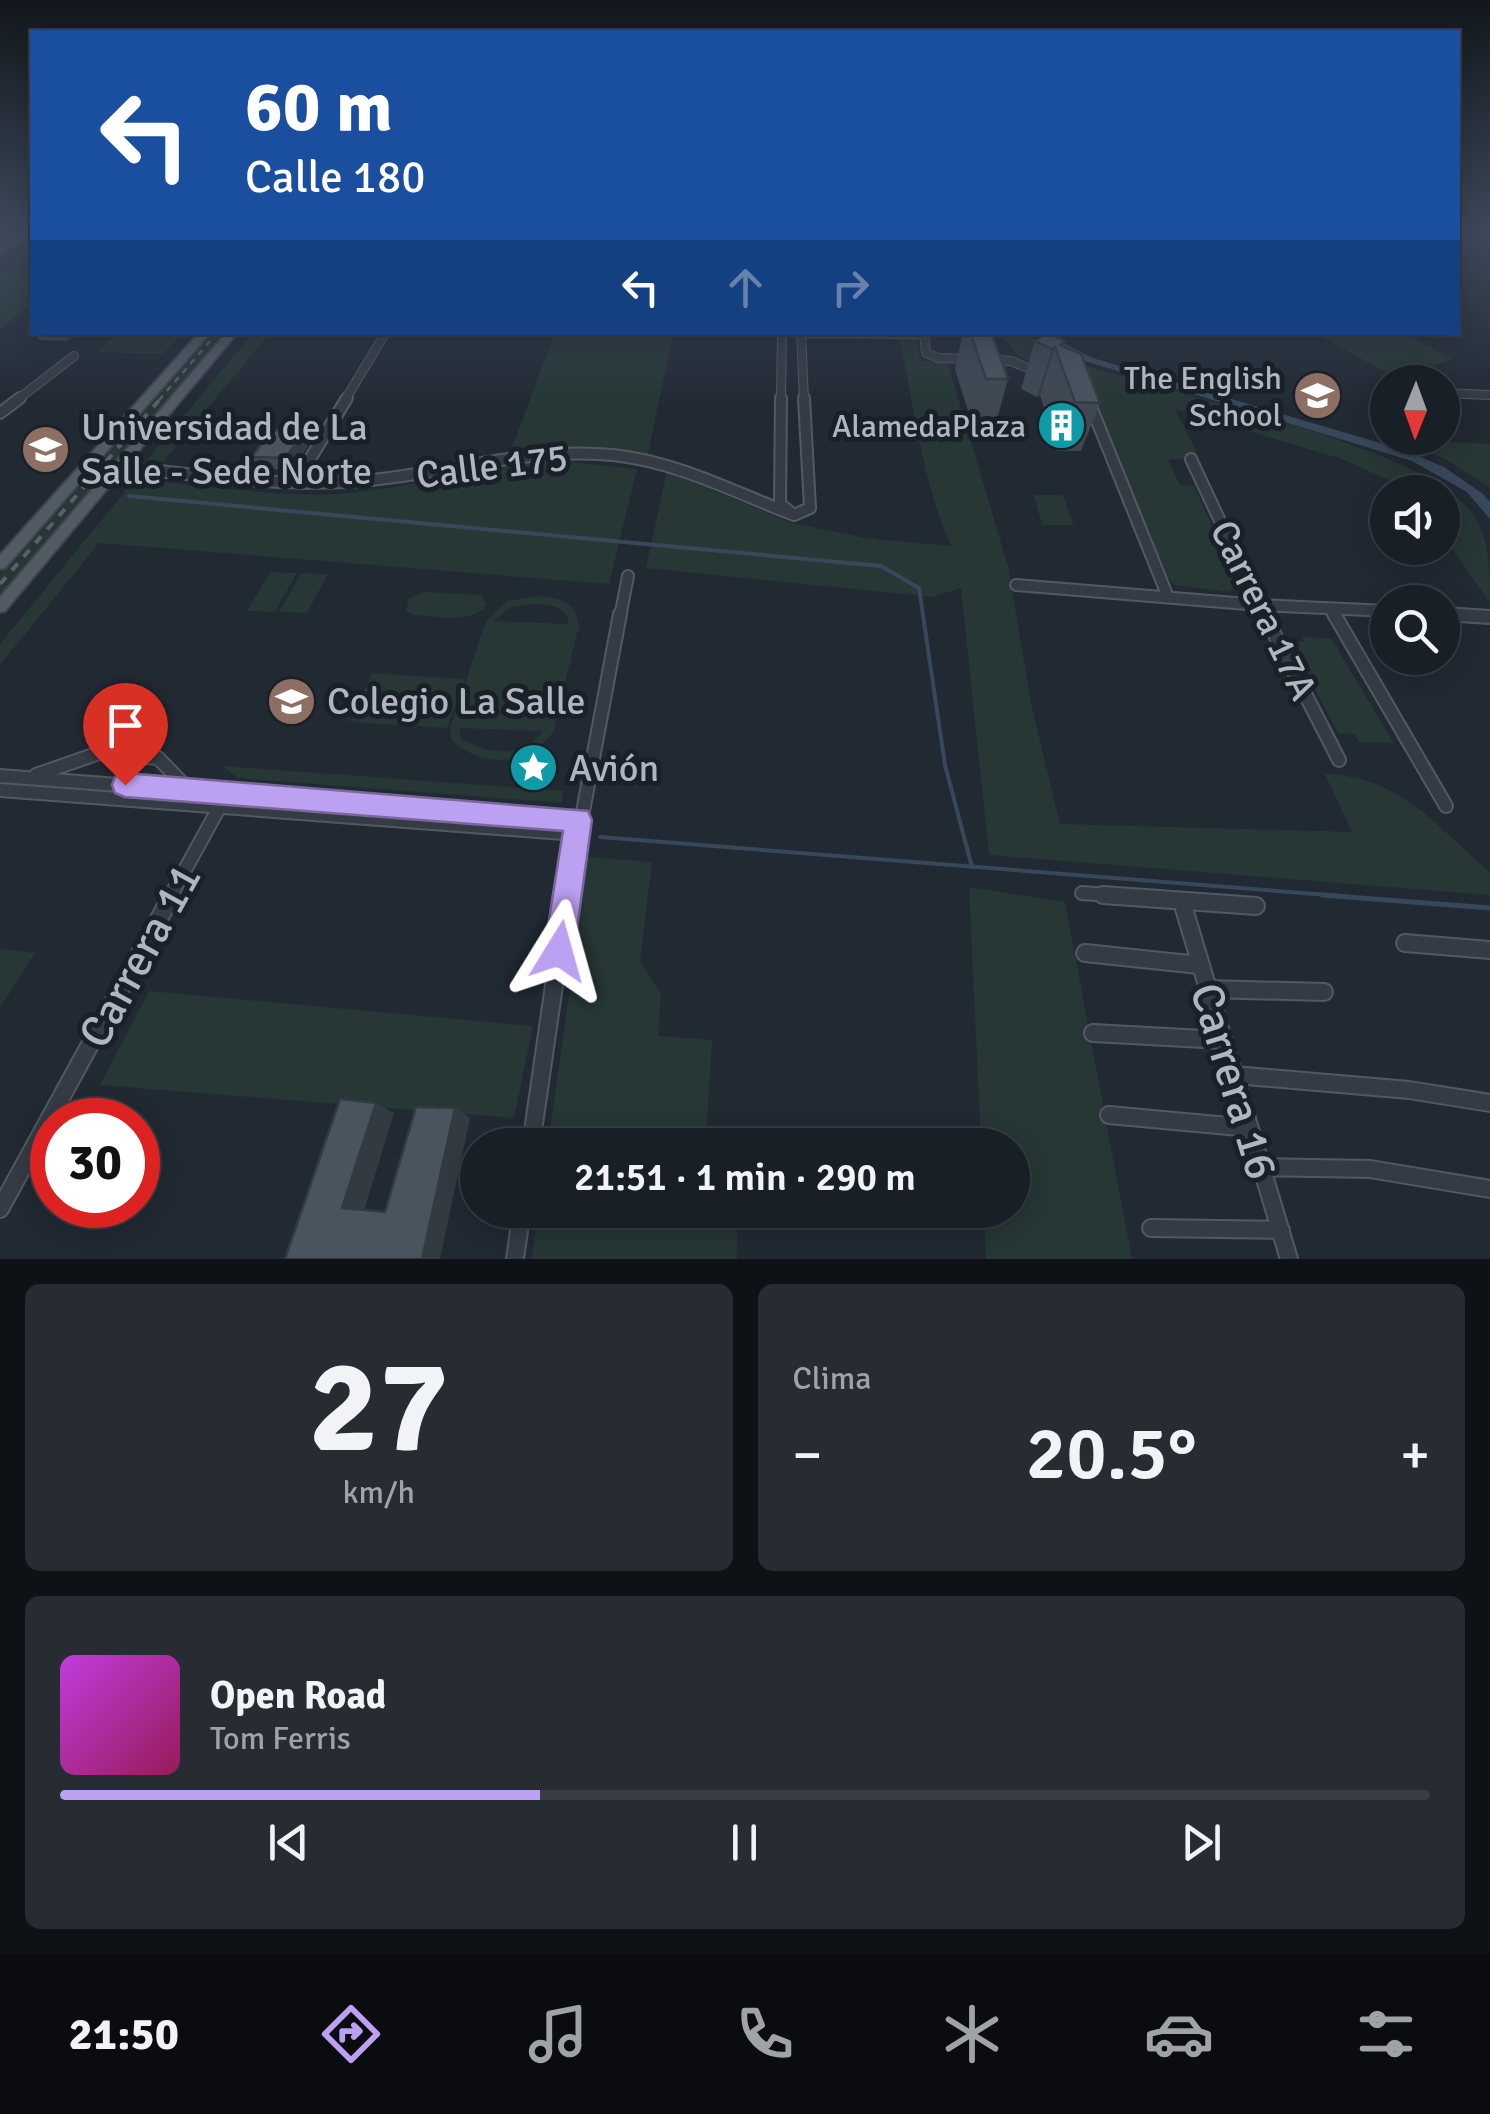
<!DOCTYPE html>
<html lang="es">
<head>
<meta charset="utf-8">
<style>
  :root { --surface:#191f26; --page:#262c32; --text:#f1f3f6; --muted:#9fa2a7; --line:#373d43; --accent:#bca0f2 }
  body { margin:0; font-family:Signika,sans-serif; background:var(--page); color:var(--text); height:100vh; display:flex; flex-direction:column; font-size:38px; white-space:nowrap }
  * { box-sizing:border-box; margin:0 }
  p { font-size:32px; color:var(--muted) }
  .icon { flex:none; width:55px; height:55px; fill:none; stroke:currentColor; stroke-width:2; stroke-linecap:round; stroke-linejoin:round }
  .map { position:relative; height:1259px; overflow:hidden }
  .drawer { display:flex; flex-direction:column; gap:25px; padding:25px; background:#0e1115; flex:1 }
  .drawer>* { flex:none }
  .guide { position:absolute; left:30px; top:30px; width:1430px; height:305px; border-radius:0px; box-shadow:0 5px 25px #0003,0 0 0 2px var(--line); background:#1a4fa0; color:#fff; overflow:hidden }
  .needle { width:65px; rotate:181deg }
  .buttons { position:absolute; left:1370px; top:365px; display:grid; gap:20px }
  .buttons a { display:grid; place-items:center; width:90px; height:90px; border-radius:50%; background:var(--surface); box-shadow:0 5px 25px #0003,0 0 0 2px var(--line); font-size:50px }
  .speed { position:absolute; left:30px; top:1098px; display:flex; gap:20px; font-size:50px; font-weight:700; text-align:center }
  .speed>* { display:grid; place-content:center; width:130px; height:130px; border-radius:50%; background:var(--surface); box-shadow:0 5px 25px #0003,0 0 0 2px var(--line); line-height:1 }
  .speed .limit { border:15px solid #d22; background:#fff; color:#111 }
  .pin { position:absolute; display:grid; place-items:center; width:85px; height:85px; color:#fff; margin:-102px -42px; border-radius:50% 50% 50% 0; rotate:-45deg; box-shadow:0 0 10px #0007 }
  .pin .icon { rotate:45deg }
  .me { position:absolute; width:110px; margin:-55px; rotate:8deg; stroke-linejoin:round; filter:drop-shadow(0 0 8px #0008) }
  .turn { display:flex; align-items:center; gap:35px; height:210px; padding:0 50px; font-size:45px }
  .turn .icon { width:130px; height:130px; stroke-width:2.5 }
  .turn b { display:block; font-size:70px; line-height:85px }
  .lanes { display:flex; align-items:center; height:95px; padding:0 50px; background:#0003; justify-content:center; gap:50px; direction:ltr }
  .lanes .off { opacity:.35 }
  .big { font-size:75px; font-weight:600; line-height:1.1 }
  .drawer .widget { flex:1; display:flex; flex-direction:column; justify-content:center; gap:15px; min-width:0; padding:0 35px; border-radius:15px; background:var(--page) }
  .drawer .dial { align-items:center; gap:0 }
  .dial b { font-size:130px; line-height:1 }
  .song { display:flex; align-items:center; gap:30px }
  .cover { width:120px; height:120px; border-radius:15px; background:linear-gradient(135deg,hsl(290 70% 55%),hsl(330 70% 35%)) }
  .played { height:10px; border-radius:5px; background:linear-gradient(90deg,var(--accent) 35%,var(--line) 35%) }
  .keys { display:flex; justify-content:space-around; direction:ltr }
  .heat { display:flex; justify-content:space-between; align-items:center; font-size:55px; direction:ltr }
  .drawer .tiles { flex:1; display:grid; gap:25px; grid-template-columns:1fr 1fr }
  .widget:last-child { grid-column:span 2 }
  .trip { position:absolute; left:460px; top:1128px; width:570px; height:100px; border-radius:50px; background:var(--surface); box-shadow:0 5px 25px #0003,0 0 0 2px var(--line); font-weight:600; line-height:100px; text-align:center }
  .tab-bar { display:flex; height:160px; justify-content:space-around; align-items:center; background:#0a0c0f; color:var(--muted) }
  .tab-bar .icon { width:70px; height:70px }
  .tab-bar .active { color:var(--accent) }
  .tab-bar b { font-size:45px; color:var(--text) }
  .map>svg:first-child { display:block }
  .green { fill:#263736; fill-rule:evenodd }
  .water { fill:#38485b }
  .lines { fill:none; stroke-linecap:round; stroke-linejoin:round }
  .stream-far1 { stroke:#38485b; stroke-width:4 }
  .stream { stroke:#38485b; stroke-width:5 }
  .minor-far3-casing { stroke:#515962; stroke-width:10 }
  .minor-far2-casing { stroke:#515962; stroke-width:14 }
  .minor-far1-casing { stroke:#515962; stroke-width:16 }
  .minor-casing { stroke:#515962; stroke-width:20 }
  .major-casing { stroke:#3d444d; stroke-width:4 }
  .minor-far3 { stroke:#343b44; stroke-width:8 }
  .minor-far2 { stroke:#343b44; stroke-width:10 }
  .minor-far1 { stroke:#343b44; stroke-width:12 }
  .minor { stroke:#343b44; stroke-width:16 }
  .major { fill:#525a64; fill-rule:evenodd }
  .rail-far1 { stroke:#56606a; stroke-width:2.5; stroke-dasharray:6 6; stroke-linecap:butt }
  .rail { stroke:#56606a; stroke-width:4; stroke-dasharray:9 9; stroke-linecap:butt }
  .wall { fill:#3f4852 }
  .shaded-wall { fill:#333b42 }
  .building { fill:#49545f; stroke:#333b42; stroke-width:2.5 }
  .route { fill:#bca0f2; stroke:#7a689d; stroke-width:2.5 }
  .labels { text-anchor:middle; stroke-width:10; stroke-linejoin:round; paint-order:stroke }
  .far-poi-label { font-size:32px; fill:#aeb6c1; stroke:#192028; text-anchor:end }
  .poi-label { font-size:38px; fill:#aeb6c1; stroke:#192028; text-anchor:start }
  .street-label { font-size:38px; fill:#aeb6c1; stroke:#192028 }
  .near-street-label { font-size:45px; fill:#aeb6c1; stroke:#192028 }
</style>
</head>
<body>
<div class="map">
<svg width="1490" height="1259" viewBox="0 0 1490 1259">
  <rect width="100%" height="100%" fill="#212933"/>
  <path class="green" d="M 3,273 L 32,273 L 32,303 L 0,329 L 0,275 Z
    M 117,333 L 117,332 L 183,333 L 163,354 L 97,352 Z
    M 212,333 L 227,333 L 0,596 L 0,573 Z
    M 253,333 L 270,333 L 163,462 L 146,461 Z
    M 555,333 L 673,333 L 648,454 L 581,447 L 511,450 Z
    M 917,333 L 920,360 L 948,364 L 1008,566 L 1031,703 L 1060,824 L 1352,832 L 1325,774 C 1399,777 1429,819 1481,864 L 1490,873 L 1490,895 L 989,855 L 961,588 L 932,597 L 646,568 L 667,471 L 792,523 L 865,538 L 951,546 C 923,483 914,408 900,340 Z
    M 999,333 L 1027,333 C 1059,362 1104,371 1145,383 C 1220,405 1434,454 1474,515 C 1490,542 1490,572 1490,603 L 1443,536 L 1442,492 L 1416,492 L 1342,459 L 1175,409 L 1199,457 L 1168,460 L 1180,485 L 1194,486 L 1239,585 L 1229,592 L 1174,585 L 1167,576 L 1088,388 L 1019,356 Z
    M 1402,333 L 1426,333 L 1430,337 L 1409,336 L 1453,359 L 1399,379 L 1314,333 Z
    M 1393,439 L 1490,444 L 1490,487 L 1443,458 Z
    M 552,460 L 637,469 L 609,584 L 99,543 L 0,665 L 0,644 L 135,479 C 202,485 282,499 348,493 C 417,487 483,466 552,460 Z
    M 1034,495 L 1063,495 L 1073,525 L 1042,525 Z
    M 270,572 L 297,573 L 275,612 L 247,611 Z
    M 301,573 L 328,574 L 307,613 L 279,612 Z
    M 423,592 L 481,595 L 487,605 C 471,625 436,616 414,615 L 406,611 L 409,598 Z
    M 539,596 C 560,598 576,601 579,625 L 553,732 C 530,766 480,769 452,740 L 450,728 L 486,621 L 507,601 ZM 536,604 C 551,605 567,607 569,624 L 494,621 L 511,607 ZM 459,728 L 541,731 L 542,732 C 524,758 485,755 461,738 Z
    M 1302,637 L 1331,638 L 1394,743 L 1359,742 L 1354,734 L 1338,733 L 1290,642 L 1304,642 Z
    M 372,673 L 465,679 L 447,728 L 350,722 Z
    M 222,766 L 563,791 L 562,803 L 238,778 Z
    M 0,780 L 560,823 L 559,828 L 0,785 Z
    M 588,857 L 652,862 L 640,961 L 661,994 L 658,1036 L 712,1040 L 706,1140 L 738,1145 L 548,1145 Z
    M 969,887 L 1065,902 L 1132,1259 L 986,1259 L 984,1210 L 1012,1210 L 1012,1145 L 981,1145 Z
    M 0,949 L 35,953 L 0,1008 Z
    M 149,991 L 533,1026 L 514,1118 L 100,1085 Z
    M 538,1210 L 737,1210 L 737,1259 L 532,1259 Z"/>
  <path class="water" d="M 1036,333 C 1049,332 1080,353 1096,359 L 1404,450 L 1444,467 L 1483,494 L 1490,502 L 1490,519 L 1467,492 L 1412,461 L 1075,358 Z"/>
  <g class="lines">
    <path class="stream-far1" d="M 129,496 L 881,566 L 919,588 L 945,765 L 972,867
      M 600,837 L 1353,897"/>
    <path class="stream" d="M 1322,895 L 1490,908"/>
    <defs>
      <path id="minor-far3" d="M 0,250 L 20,236
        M 801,332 L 804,400
        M 924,332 L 926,353 L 938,358 L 970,359
        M 798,333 L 924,334
        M 988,359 L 1011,361 L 1037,372
        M 1442,393 L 1490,395
        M 17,400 L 74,356
        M 345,400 L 386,332
        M 781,400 L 782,332"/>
      <path id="minor-far2" d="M 781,398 L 780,504 L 794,515 L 810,508 L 804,398
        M 1090,404 L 1168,597
        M 0,413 L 20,398
        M 1191,459 L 1265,617
        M 119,467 C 195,474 271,486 348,482 C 436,477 524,446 613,455 C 678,462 734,492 794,515
        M 296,482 L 347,398
        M 1016,585 L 1259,605 L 1388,611
        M 1331,609 L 1335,617
        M 1442,614 L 1484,617
        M 620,617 L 628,576"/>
      <path id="minor-far1" d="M 1264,614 L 1339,760
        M 1334,614 L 1446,806
        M 1444,614 L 1490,617
        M 36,775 L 99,753 L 158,758 L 189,790
        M 0,776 L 579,820
        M 0,790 L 576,834
        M 1082,893 L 1136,897
        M 170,897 L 220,806
        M 567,897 L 620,614"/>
      <path id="minor" d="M 1103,895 L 1256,906
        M 1182,902 L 1289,1259
        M 1405,943 L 1490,950
        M 1085,953 L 1199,965
        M 1207,989 L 1324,992
        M 1093,1033 L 1222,1040
        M 1234,1075 L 1409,1090 L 1490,1103
        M 1109,1115 L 1250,1128
        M 531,1145 L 567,895
        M 1261,1167 L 1370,1169 L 1490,1189
        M 0,1209 L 172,895
        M 1151,1228 L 1281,1230
        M 515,1259 L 522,1210"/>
      <path id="major" d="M 200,332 L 211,332 L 5,568 L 0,569 L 0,555 Z
        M 227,332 L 238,332 L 5,611 L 0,612 L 0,597 Z"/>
    </defs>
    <use href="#minor-far3" class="minor-far3-casing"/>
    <use href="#minor-far2" class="minor-far2-casing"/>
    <use href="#minor-far1" class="minor-far1-casing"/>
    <use href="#minor" class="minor-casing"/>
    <use href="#major" class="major-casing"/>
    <use href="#minor-far3" class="minor-far3"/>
    <use href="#minor-far2" class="minor-far2"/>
    <use href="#minor-far1" class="minor-far1"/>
    <use href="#minor" class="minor"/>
    <use href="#major" class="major"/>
    <path class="rail-far1" d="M 159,400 L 218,332"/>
    <path class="rail" d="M 0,584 L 161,398"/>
  </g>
  <path class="wall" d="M 79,332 L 69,341 L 40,340 L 34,333 Z
    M 963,332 L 991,332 L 1008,379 L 995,427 L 973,427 L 955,369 Z
    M 1035,341 L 1065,341 L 1063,346 L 1100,403 L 1081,451 L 1057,451 L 1040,395 L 1037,397 L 1021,389 Z
    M 310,442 L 293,470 L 259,469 L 252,457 Z"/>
  <path class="shaded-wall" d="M 65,332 L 79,332 L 69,341 L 64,334 Z
    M 1055,347 L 1040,395 L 1037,397 L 1052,349 Z
    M 304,431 L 310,442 L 293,470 L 286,458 Z
    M 376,1103 L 394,1113 L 363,1214 L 342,1208 Z
    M 455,1108 L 470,1118 L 440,1259 L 422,1259 Z"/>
  <path class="building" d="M 970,332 L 991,332 L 1008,379 L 986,379 Z
    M 1048,333 L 1065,341 L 1060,345 L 1081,354 L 1100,403 L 1075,402 L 1055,347 L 1052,349 L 1035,341 Z
    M 271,430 L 304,431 L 286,458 L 252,457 Z
    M 340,1099 L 376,1103 L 342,1208 L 385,1212 L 416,1107 L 455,1108 L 422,1259 L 285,1259 Z"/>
  <linearGradient id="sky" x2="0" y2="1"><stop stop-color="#12171c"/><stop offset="0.57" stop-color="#3d495b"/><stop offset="1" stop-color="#3d495b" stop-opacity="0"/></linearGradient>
  <rect width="1490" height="408" fill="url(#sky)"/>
  <path class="route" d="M 125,773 L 588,811 L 592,820 L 574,951 L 570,961 L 559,966 L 549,961 L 544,951 L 563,831 L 125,797 L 115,793 L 112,785 L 115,777 Z"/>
  <defs>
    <symbol id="school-disc" viewBox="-11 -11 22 22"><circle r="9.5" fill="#8d6e63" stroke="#192028"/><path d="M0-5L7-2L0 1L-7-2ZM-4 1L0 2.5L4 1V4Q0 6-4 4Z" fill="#fff"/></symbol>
    <symbol id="building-disc" viewBox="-11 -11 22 22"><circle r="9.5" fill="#0f9aa8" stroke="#192028"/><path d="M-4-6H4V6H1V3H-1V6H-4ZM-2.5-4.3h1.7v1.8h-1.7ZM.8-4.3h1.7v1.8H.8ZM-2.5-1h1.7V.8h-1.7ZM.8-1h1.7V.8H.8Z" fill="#fff"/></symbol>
    <symbol id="university-disc" viewBox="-11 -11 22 22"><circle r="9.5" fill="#8d6e63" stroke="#192028"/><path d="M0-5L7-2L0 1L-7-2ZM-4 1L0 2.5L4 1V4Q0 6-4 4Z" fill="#fff"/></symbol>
    <symbol id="sight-disc" viewBox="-11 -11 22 22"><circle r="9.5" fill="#0f9aa8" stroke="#192028"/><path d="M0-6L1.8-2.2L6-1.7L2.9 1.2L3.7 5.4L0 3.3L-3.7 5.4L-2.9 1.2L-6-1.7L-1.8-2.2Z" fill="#fff"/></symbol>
  </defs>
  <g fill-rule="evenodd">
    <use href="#school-disc" x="1290" y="368" width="55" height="55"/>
    <use href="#building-disc" x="1034" y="398" width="55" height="55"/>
    <use href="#university-disc" x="18" y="422" width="55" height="55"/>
    <use href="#school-disc" x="264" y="674" width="55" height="55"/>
    <use href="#sight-disc" x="506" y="740" width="55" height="55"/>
  </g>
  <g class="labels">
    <g class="far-poi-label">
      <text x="1282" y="389">The English<tspan x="1282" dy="37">School</tspan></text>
      <text x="1026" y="437">AlamedaPlaza</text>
    </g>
    <g class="poi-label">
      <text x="81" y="440">Universidad de La<tspan x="81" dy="44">Salle - Sede Norte</tspan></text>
      <text x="327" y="714">Colegio La Salle</text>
      <text x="569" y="781">Avión</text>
    </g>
    <g class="street-label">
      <text transform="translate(492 466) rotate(-7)" y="13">Calle 175</text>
      <text transform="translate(1264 610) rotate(64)" y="13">Carrera 17A</text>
    </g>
    <g class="near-street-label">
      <text transform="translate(139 955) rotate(-61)" y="16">Carrera 11</text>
      <text transform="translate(1235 1081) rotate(73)" y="16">Carrera 16</text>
    </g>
  </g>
</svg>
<div class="buttons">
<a><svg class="needle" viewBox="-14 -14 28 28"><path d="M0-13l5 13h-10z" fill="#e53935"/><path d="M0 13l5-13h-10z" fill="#9fa2a7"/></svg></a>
<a><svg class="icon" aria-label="sound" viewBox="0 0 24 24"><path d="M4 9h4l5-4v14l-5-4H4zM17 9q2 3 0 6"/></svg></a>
<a><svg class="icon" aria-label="search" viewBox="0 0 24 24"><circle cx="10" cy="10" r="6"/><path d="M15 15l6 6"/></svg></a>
</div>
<div class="speed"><div class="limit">30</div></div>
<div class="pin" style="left:125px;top:785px;background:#d93025"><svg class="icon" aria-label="arrive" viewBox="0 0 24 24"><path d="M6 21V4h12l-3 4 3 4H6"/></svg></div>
<svg class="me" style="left:559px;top:951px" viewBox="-20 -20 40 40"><path d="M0-17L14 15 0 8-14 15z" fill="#bca0f2" stroke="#fff" stroke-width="4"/></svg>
<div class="trip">21:51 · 1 min · 290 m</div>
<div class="guide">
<div class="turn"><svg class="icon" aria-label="left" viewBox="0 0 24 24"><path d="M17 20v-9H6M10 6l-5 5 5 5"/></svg><div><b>60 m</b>Calle 180</div></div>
<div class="lanes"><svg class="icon" aria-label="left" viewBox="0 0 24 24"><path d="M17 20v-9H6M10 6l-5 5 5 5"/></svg><svg class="icon off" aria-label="ahead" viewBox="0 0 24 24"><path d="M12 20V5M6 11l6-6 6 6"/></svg><svg class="icon off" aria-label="right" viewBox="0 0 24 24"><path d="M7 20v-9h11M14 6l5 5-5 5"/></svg></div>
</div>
</div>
<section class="drawer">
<div class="tiles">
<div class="widget dial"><b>27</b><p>km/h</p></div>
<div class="widget"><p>Clima</p>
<div class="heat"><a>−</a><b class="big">20.5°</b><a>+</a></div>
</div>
<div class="widget">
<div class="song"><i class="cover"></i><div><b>Open Road</b><p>Tom Ferris</p></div></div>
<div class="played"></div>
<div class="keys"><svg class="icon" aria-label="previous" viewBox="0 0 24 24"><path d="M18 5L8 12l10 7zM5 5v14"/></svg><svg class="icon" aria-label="pause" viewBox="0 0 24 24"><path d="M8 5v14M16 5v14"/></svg><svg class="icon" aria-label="next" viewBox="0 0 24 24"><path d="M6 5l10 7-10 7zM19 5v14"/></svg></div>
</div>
</div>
</section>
<nav class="tab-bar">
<b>21:50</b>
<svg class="icon active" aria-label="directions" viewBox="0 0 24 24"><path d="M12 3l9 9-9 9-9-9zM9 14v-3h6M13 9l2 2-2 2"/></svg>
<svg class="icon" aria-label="music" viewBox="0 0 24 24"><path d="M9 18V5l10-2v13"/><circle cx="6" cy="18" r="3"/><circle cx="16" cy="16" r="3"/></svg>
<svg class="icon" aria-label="phone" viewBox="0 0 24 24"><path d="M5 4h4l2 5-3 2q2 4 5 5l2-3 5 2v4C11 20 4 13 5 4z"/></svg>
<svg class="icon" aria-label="climate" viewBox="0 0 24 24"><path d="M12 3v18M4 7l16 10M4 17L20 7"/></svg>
<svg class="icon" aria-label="car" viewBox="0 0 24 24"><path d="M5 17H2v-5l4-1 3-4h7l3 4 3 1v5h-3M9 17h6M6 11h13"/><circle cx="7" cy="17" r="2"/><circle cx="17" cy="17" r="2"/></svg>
<svg class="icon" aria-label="filters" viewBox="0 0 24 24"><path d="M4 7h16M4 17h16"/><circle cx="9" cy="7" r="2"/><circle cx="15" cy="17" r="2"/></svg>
</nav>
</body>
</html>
